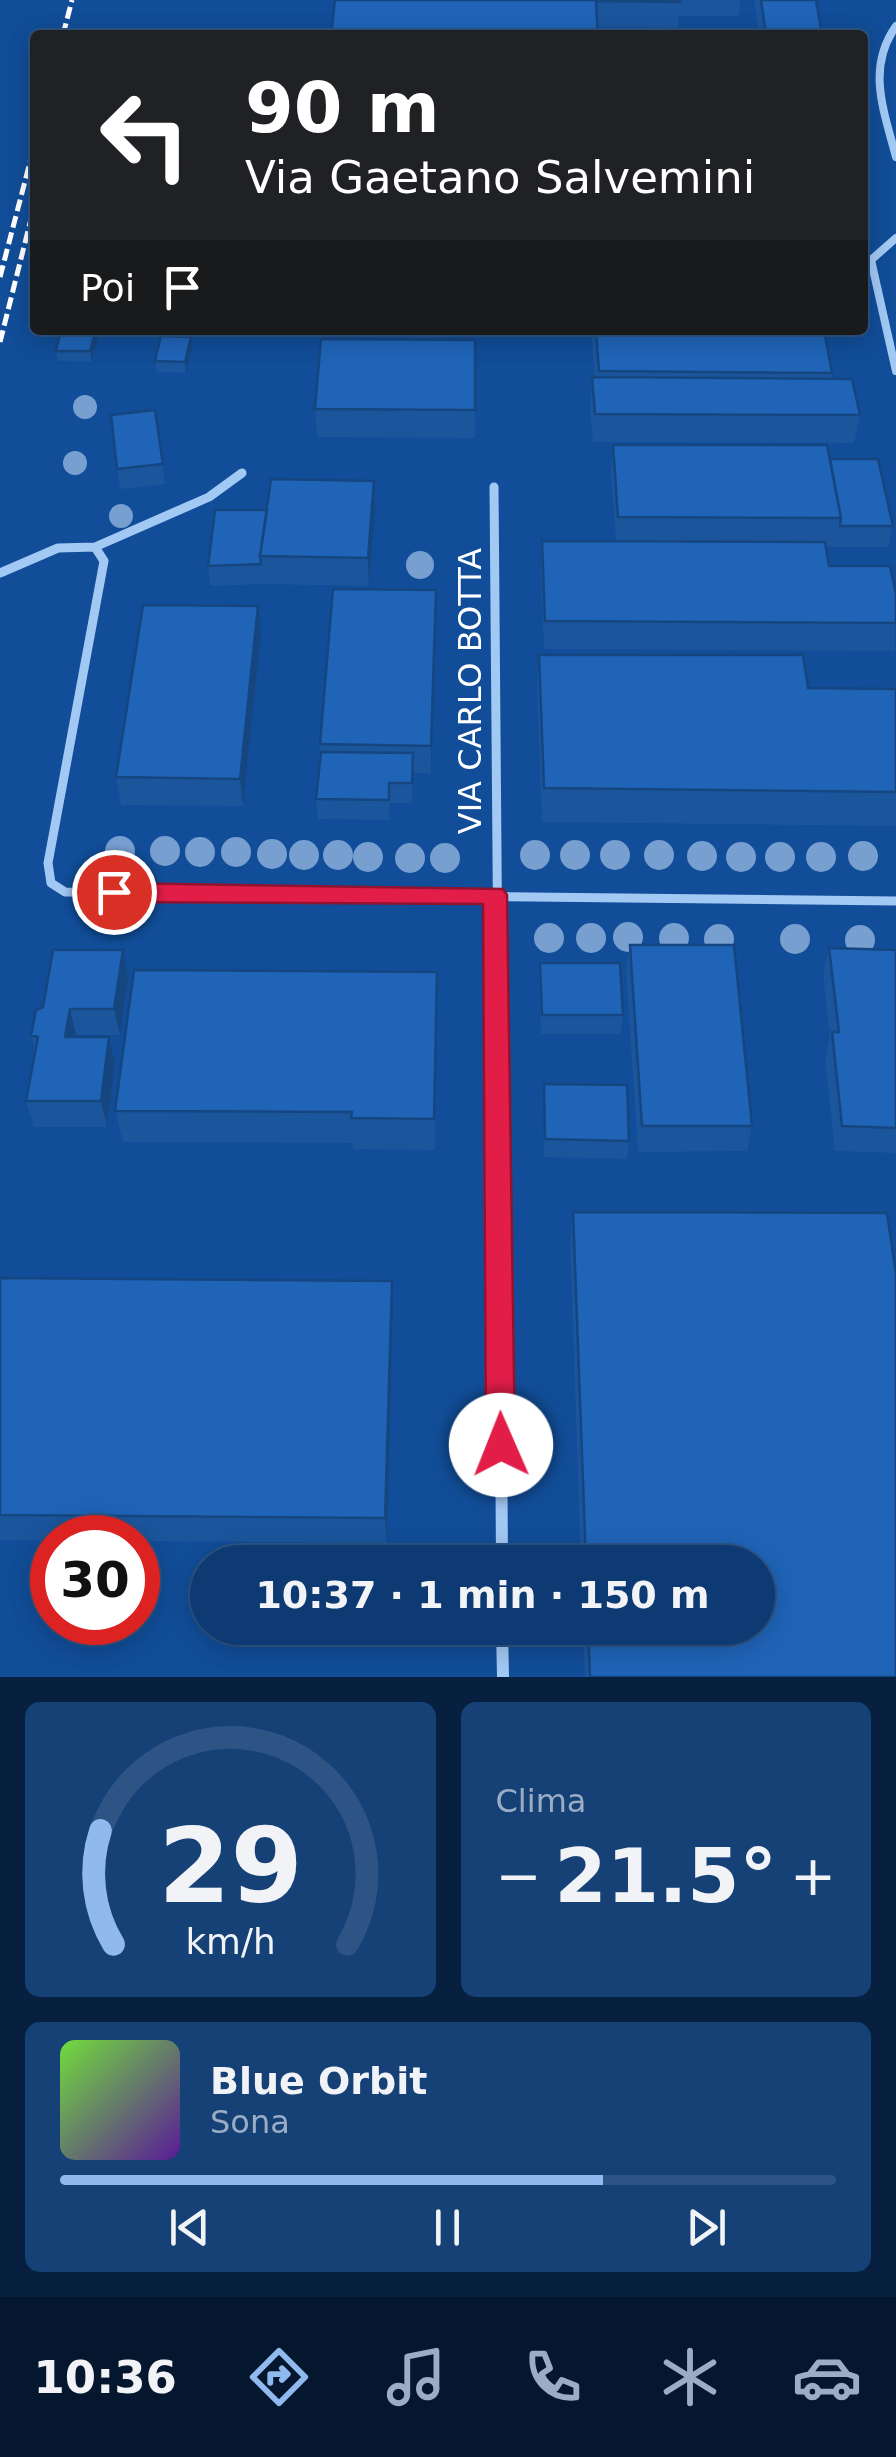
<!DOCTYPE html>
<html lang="it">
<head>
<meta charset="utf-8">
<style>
  :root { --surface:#0d3a72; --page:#164177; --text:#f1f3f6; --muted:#9aadc4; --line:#2d5484; --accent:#90b9f0 }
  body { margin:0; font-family:"DejaVu Sans",sans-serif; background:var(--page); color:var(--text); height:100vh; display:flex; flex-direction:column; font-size:38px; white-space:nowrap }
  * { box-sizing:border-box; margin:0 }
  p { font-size:32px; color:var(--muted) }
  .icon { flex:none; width:55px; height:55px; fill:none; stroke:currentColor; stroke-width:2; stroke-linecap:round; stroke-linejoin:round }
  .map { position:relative; height:1677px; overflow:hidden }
  .sheet { display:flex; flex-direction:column; gap:25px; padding:25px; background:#07203f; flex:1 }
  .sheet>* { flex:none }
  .guide { position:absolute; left:30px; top:30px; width:838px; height:305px; border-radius:10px; box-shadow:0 5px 25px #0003,0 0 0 2px var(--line); background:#202124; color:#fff; overflow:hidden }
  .speed { position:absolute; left:30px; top:1515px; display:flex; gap:20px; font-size:50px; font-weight:700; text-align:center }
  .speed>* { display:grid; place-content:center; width:130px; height:130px; border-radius:50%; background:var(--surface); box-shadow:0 5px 25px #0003,0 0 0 2px var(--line); line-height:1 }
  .speed .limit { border:15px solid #d22; background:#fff; color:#111 }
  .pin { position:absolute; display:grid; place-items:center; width:85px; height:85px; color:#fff; margin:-42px; border:5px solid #fff; border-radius:50%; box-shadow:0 2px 10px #0007 }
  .me { position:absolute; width:110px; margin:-55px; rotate:359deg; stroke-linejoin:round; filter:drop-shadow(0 0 8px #0008) }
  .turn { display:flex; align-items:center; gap:35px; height:210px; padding:0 50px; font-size:45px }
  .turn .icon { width:130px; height:130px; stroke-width:2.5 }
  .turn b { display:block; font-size:70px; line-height:85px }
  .then { display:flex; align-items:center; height:95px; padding:0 50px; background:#0003; gap:20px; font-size:38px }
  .big { font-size:75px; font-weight:800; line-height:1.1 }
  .sheet .tile { flex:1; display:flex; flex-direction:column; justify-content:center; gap:15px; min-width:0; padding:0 35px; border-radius:15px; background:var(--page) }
  .sheet .dial { align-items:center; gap:0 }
  .dial svg { height:260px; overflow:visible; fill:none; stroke:var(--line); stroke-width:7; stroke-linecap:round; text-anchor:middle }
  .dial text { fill:var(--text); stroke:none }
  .song { display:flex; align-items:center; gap:30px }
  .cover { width:120px; height:120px; border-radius:15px; background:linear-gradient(135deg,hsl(100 70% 55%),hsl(270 70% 35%)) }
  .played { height:10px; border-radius:5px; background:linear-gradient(90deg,var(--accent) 70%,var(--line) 70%) }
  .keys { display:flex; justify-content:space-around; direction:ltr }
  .heat { display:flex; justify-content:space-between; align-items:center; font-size:55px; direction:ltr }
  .sheet .tiles { flex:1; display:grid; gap:25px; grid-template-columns:1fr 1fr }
  .tile:last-child { grid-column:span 2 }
  .trip { position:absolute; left:190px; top:1545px; width:585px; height:100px; border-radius:50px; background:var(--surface); box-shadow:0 5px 25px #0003,0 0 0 2px var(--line); font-weight:800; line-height:100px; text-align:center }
  .menu { display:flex; height:160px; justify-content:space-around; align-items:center; background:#05172e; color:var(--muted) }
  .menu .icon { width:70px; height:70px }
  .menu .active { color:var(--accent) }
  .menu b { font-size:45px; color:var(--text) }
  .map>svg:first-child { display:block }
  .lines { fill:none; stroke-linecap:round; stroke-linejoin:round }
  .minor-far2 { stroke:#a2c8f4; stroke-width:8 }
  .minor-far1 { stroke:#a2c8f4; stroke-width:9 }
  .minor { stroke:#a2c8f4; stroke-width:12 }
  .rail { stroke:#fff; stroke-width:5; stroke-dasharray:12 5; stroke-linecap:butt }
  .tree { fill:#779fd0 }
  .wall { fill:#1b569d }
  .shaded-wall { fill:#164680 }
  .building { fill:#1f64b7; stroke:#164680; stroke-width:2.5 }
  .route { fill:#e11d48; stroke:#92132f; stroke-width:2.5 }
  .labels { text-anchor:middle; stroke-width:10; stroke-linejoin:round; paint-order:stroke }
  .street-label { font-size:32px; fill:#fff; stroke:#114d98 }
</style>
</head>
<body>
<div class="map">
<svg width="896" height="1677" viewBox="0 0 896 1677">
  <rect width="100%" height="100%" fill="#114d98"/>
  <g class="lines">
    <path class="minor-far2" d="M 896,26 C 866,68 884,111 896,157
      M 896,238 L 871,260 L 896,371"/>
    <path class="minor-far1" d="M 494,487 L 498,976
      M 95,547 L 104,561 L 48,863 L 51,883 L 65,892 L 896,901
      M 95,547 L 209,497 L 242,473
      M 0,573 L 58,548 L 95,547"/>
    <path class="minor" d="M 498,973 L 502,1562
      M 502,1628 L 503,1677"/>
    <path class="rail" d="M 63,35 L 72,0
      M 0,277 L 35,143
      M 0,342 L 35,203"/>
  </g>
  <g class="tree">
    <circle cx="85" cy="407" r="12"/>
    <circle cx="75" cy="463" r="12"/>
    <circle cx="121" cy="516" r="12"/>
    <circle cx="420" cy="565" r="14"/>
    <circle cx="120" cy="851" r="15"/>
    <circle cx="165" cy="851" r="15"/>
    <circle cx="200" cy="852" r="15"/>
    <circle cx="236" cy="852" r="15"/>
    <circle cx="272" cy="854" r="15"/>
    <circle cx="304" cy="855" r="15"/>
    <circle cx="338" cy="855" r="15"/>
    <circle cx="535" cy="855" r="15"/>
    <circle cx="575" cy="855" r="15"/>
    <circle cx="615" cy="855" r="15"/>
    <circle cx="659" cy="855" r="15"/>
    <circle cx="702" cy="856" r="15"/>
    <circle cx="863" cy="856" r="15"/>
    <circle cx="368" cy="857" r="15"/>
    <circle cx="741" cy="857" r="15"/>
    <circle cx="780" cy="857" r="15"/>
    <circle cx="821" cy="857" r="15"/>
    <circle cx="410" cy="858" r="15"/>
    <circle cx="445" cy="858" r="15"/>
    <circle cx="628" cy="937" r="15"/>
    <circle cx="549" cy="938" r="15"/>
    <circle cx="591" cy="938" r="15"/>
    <circle cx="674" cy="938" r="15"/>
    <circle cx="719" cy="939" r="15"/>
    <circle cx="795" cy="939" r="15"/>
    <circle cx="860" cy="940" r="15"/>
  </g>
  <path class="wall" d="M 335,0 L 740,0 L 739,16 L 679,16 L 678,28 L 597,27 Z
    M 754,0 L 816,0 L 822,35 L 759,35 Z
    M 394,330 L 824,330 L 832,373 L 831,379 L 860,415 L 854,443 L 593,442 L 590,406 L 592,377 L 594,378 L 592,335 L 394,334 Z
    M 99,335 L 92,362 L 58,361 L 56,351 Z
    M 191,337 L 192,348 L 186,373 L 156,372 L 155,361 Z
    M 475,340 L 475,438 L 317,437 L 315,409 Z
    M 155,410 L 165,484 L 120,489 L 117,469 Z
    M 613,445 L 830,459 L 893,526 L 888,547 L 826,547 L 829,566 L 896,594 L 895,651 L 544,649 L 541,569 L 542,541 L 616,541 L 611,473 Z
    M 374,481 L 375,509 L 369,586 L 263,584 L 210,586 L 208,566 L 267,510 Z
    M 436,618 L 431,773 L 413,773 L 412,803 L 390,803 L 389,820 L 318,819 L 316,799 L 320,744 Z
    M 261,634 L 243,806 L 121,805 L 116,777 Z
    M 539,655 L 808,688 L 896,689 L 896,826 L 542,822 L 537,689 Z
    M 630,945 L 752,1126 L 747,1151 L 638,1152 L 626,972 Z
    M 829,948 L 896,950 L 896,1153 L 835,1151 L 825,1058 L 830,1038 L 823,975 Z
    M 540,963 L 623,1015 L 621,1034 L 541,1034 L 539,982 Z
    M 437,972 L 435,1150 L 353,1149 L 353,1143 L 123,1142 L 115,1111 Z
    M 128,977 L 120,1035 L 76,1035 L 76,1037 L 109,1037 L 115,1063 L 107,1127 L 34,1127 L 26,1101 L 35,1049 L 31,1035 L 43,1007 Z
    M 544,1084 L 629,1141 L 627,1159 L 544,1157 Z
    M 573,1212 L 896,1677 L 585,1677 L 583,1628 L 758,1628 L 758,1562 L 581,1562 L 570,1242 Z
    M 0,1278 L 393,1310 L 387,1543 L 138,1541 L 138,1538 L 52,1538 L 52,1540 L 0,1540 Z"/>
  <path class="shaded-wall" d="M 96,330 L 98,330 L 99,335 L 92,362 L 90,351 Z
    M 191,337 L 192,348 L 186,373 L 185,362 Z
    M 374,481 L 375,509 L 369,586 L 368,558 Z
    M 436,590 L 436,618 L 431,773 L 431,746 Z
    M 258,606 L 261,634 L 243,806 L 240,779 Z
    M 123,950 L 128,977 L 120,1035 L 114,1009 Z
    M 70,1009 L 76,1035 L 72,1063 L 65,1037 Z
    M 109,1037 L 115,1063 L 107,1127 L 101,1101 Z
    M 392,1281 L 393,1310 L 387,1543 L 385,1518 Z"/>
  <path class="building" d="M 335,0 L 680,0 L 680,2 L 596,1 L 598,35 L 331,35 Z
    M 761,0 L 816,0 L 822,35 L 766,35 Z
    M 61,330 L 96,330 L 90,351 L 56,351 Z
    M 596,330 L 824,330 L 832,373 L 599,371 Z
    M 161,336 L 191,337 L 185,362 L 155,361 Z
    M 321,339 L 475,340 L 475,410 L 315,409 Z
    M 592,377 L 852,379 L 860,415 L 595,414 Z
    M 155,410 L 163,464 L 117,469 L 111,415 Z
    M 613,445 L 827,445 L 841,518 L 618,517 Z
    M 830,459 L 878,459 L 893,526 L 840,526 L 841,518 Z
    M 271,479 L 374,481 L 368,558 L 260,556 Z
    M 215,510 L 267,510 L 260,556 L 261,564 L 208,566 Z
    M 542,541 L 825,542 L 829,566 L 890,566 L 896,594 L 896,623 L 545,621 Z
    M 333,589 L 436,590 L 431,746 L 320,744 Z
    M 143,605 L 258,606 L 240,779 L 116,777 Z
    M 539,655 L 803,655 L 808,688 L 896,689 L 896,792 L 544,788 Z
    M 321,752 L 413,753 L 412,783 L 389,783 L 389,800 L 316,799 Z
    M 630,945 L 734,945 L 752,1126 L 642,1126 Z
    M 829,948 L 896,950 L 896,1128 L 842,1126 L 832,1032 L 839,1032 Z
    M 53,950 L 123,950 L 114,1009 L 70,1009 L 65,1037 L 109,1037 L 101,1101 L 26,1101 L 38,1037 L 31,1035 L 36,1010 L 43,1007 Z
    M 540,963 L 620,963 L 623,1015 L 542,1015 Z
    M 134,970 L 437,972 L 434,1119 L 351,1118 L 352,1112 L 115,1111 Z
    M 544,1084 L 627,1085 L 629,1141 L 545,1139 Z
    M 573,1212 L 887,1213 L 896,1274 L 896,1677 L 590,1677 L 588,1628 L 758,1628 L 758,1562 L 586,1562 Z
    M 0,1278 L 392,1281 L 385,1518 L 0,1515 Z"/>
  <path class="route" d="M 114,883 L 503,889 L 507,895 L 515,1445 L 511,1455 L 501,1459 L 491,1455 L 486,1445 L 483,904 L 114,902 L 103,892 Z"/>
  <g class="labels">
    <g class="street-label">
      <text transform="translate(470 691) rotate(-90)" y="11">VIA CARLO BOTTA</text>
    </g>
  </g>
</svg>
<div class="speed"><div class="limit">30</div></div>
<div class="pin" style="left:114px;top:892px;background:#d93025"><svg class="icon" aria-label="arrive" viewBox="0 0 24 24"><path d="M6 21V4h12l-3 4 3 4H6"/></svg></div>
<svg class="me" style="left:501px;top:1445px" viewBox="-20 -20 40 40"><circle r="19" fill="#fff"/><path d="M0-13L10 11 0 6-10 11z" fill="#e11d48"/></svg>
<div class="trip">10:37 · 1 min · 150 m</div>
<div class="guide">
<div class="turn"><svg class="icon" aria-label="left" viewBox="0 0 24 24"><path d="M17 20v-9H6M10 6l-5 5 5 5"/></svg><div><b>90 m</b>Via Gaetano Salvemini</div></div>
<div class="then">Poi<svg class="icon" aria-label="arrive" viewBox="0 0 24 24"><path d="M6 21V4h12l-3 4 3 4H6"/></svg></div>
</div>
</div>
<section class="sheet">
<div class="tiles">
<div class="tile dial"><svg viewBox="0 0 100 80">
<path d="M14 69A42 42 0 1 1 86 69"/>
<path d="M14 69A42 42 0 0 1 10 34" stroke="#90b9f0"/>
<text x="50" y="56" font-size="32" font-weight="700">29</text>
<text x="50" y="72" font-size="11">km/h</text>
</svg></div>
<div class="tile"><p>Clima</p>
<div class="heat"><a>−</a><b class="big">21.5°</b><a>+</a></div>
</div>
<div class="tile">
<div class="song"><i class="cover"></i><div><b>Blue Orbit</b><p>Sona</p></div></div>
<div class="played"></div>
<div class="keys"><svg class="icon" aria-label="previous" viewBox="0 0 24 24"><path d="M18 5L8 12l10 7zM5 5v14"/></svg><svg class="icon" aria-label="pause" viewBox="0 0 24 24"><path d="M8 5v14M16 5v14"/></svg><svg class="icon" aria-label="next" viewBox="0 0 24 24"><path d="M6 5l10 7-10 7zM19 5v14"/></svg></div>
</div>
</div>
</section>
<nav class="menu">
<b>10:36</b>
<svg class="icon active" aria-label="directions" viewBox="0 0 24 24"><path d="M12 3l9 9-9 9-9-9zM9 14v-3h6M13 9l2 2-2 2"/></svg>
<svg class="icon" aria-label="music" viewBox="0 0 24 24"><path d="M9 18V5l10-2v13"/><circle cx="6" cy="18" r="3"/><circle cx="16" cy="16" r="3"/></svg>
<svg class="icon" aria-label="phone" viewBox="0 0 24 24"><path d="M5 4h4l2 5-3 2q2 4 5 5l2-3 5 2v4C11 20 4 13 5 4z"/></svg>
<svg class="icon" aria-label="climate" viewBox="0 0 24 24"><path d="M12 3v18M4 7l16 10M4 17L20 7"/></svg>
<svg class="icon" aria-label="car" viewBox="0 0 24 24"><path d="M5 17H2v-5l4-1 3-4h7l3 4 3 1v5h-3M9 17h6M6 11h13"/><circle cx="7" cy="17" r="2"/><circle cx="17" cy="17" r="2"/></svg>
</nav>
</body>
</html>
